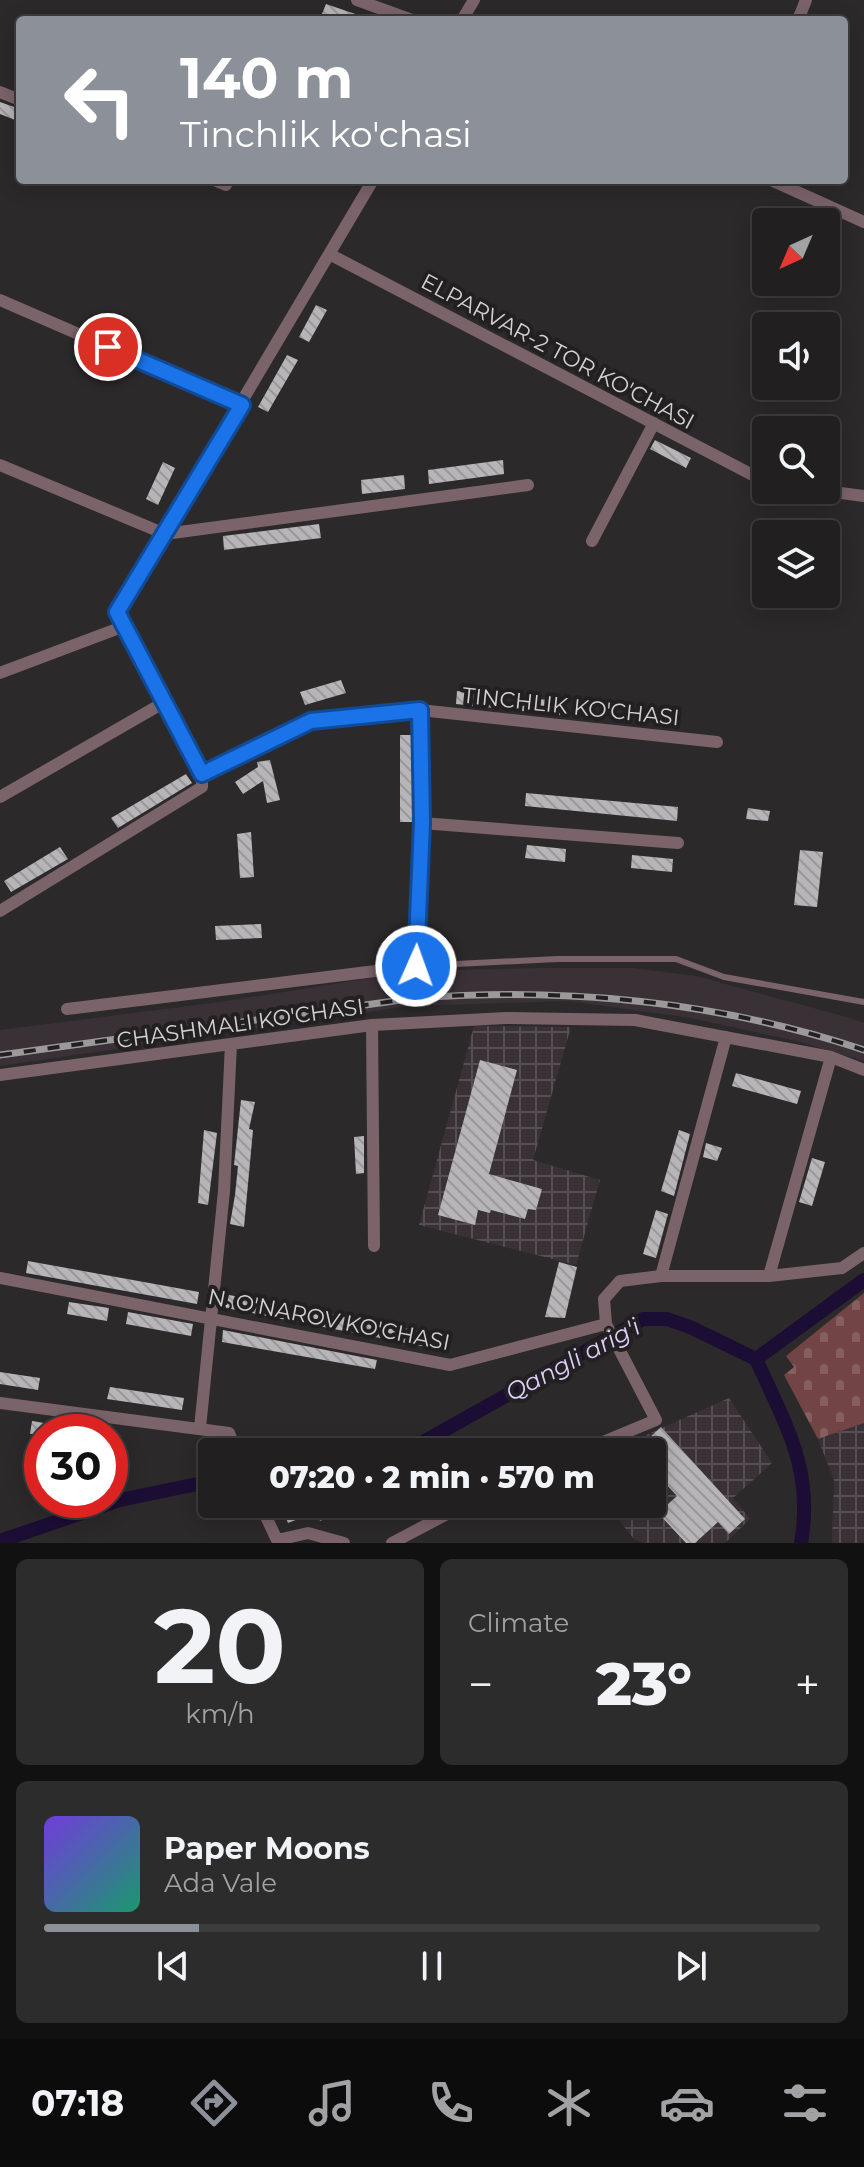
<!DOCTYPE html>
<html lang="en">
<head>
<meta charset="utf-8">
<style>
  :root { --surface:#211f20; --page:#2d2c2d; --text:#f1f3f6; --muted:#a2a2a5; --line:#3e3d3e; --accent:#8c9099 }
  body { margin:0; font-family:Montserrat,sans-serif; background:var(--page); color:var(--text); height:100vh; display:flex; flex-direction:column; font-size:30px; white-space:nowrap }
  * { box-sizing:border-box; margin:0 }
  p { font-size:26px; color:var(--muted) }
  .icon { flex:none; width:44px; height:44px; fill:none; stroke:currentColor; stroke-width:2; stroke-linecap:round; stroke-linejoin:round }
  .map { position:relative; height:1543px; overflow:hidden }
  .side { display:flex; flex-direction:column; gap:16px; padding:16px; background:#121112; flex:1 }
  .side>* { flex:none }
  .banner { position:absolute; left:16px; top:16px; width:832px; height:168px; border-radius:8px; box-shadow:0 4px 20px #0003,0 0 0 2px var(--line); background:#8c9099; color:#fff; overflow:hidden }
  .needle { width:52px; rotate:224deg }
  .buttons { position:absolute; left:752px; top:208px; display:grid; gap:16px }
  .buttons a { display:grid; place-items:center; width:88px; height:88px; border-radius:8px; background:var(--surface); box-shadow:0 4px 20px #0003,0 0 0 2px var(--line); font-size:40px }
  .speed { position:absolute; left:24px; top:1414px; display:flex; gap:16px; font-size:40px; font-weight:700; text-align:center }
  .speed>* { display:grid; place-content:center; width:104px; height:104px; border-radius:50%; background:var(--surface); box-shadow:0 4px 20px #0003,0 0 0 2px var(--line); line-height:1 }
  .speed .limit { border:12px solid #d22; background:#fff; color:#111 }
  .pin { position:absolute; display:grid; place-items:center; width:68px; height:68px; color:#fff; margin:-34px; border:4px solid #fff; border-radius:50%; box-shadow:0 2px 8px #0007 }
  .me { position:absolute; width:88px; margin:-44px; rotate:2deg; stroke-linejoin:round; filter:drop-shadow(0 0 6px #0008) }
  .turn { display:flex; align-items:center; gap:28px; height:168px; padding:0 32px; font-size:36px }
  .turn .icon { width:104px; height:104px; stroke-width:2.5 }
  .turn b { display:block; font-size:56px; line-height:68px }
  .big { font-size:60px; font-weight:800; line-height:1.1 }
  .side .card { flex:1; display:flex; flex-direction:column; justify-content:center; gap:12px; min-width:0; padding:0 28px; border-radius:12px; background:var(--page) }
  .side .dial { align-items:center; gap:0 }
  .dial b { font-size:104px; line-height:1 }
  .song { display:flex; align-items:center; gap:24px }
  .cover { width:96px; height:96px; border-radius:12px; background:linear-gradient(135deg,hsl(260 70% 55%),hsl(160 70% 35%)) }
  .played { height:8px; border-radius:4px; background:linear-gradient(90deg,var(--accent) 20%,var(--line) 20%) }
  .keys { display:flex; justify-content:space-around; direction:ltr }
  .heat { display:flex; justify-content:space-between; align-items:center; font-size:44px; direction:ltr }
  .side .tiles { flex:1; display:grid; gap:16px; grid-template-columns:1fr 1fr }
  .card:last-child { grid-column:span 2 }
  .trip { position:absolute; left:198px; top:1438px; width:468px; height:80px; border-radius:8px; background:var(--surface); box-shadow:0 4px 20px #0003,0 0 0 2px var(--line); font-weight:800; line-height:80px; text-align:center }
  .tabs { display:flex; height:128px; justify-content:space-around; align-items:center; background:#0d0c0d; color:var(--muted) }
  .tabs .icon { width:56px; height:56px }
  .tabs .current { color:var(--accent) }
  .tabs b { font-size:36px; color:var(--text) }
  .map>svg:first-child { display:block }
  .built { fill:#393136 }
  .industrial { fill:url(#industrial-grid) }
  .cemetery { fill:url(#cemetery-stones) }
  .lines { fill:none; stroke-linecap:round; stroke-linejoin:round }
  .canal { stroke:#1c0d34; stroke-width:14 }
  .building { fill:url(#building-back-hatch) }
  .lane { stroke:#7b636a; stroke-width:6 }
  .street { stroke:#7b636a; stroke-width:12 }
  .rail-casing { stroke:#9c999b; stroke-width:7 }
  .rail { stroke:#222021; stroke-width:4; stroke-dasharray:12; stroke-linecap:butt }
  .route-casing { stroke:#114b97; stroke-width:20 }
  .route { stroke:#1a73e8; stroke-width:14 }
  .labels { text-anchor:middle; stroke-width:8; stroke-linejoin:round; paint-order:stroke }
  .street-label { font-size:22px; fill:#d3d1d2; stroke:#222021 }
  .water-label { font-size:24px; font-style:italic; fill:#dbd0fc; stroke:#222021 }
</style>
</head>
<body>
<div class="map">
<svg width="864" height="1543" viewBox="0 0 864 1543">
  <defs>
    <pattern id="industrial-grid" width="8" height="8" patternUnits="userSpaceOnUse" patternTransform="scale(2)"><rect width="8" height="8" fill="#393136"/><path d="M0 4h8M4 0v8" fill="none" stroke="#554e52"/></pattern>
    <pattern id="cemetery-stones" width="16" height="16" patternUnits="userSpaceOnUse" patternTransform="scale(2)"><rect width="16" height="16" fill="#724445"/><path d="M2 7V4a2 2 0 0 1 4 0v3zM10 15v-3a2 2 0 0 1 4 0v3z" fill="#855e5f"/></pattern>
    <pattern id="building-back-hatch" width="6" height="6" patternUnits="userSpaceOnUse" patternTransform="scale(2)"><rect width="6" height="6" fill="#b7b5b8"/><path d="M-1 5l2 2M0 0l6 6M5-1l2 2" fill="none" stroke="#99989a"/></pattern>
  </defs>
  <rect width="100%" height="100%" fill="#2c292b"/>
  <path class="built" d="M 544,968 L 632,968 L 696,976 L 850,1018 L 864,1023 L 864,1061 L 796,1041 L 691,1018 L 569,1001 L 409,1006 L 0,1066 L 0,1030 L 227,1001 L 415,971 Z"/>
  <path class="industrial" d="M 474,1026 L 571,1027 L 533,1160 L 600,1180 L 576,1265 L 419,1225 Z
    M 729,1398 L 772,1463 L 733,1498 L 750,1519 L 725,1543 L 643,1543 L 634,1539 L 606,1504 L 652,1504 L 652,1452 L 608,1452 Z
    M 864,1423 L 864,1543 L 832,1543 L 834,1480 L 818,1439 Z"/>
  <path class="cemetery" d="M 864,1293 L 864,1423 L 818,1439 L 784,1375 L 794,1367 L 786,1356 Z"/>
  <g class="lines">
    <path class="canal" d="M 756,1359 L 864,1280
      M 296,1452 L 353,1449 L 407,1451 L 643,1319 L 667,1319 L 690,1327 L 756,1359 C 785,1424 814,1469 801,1543
      M 0,1541 L 120,1500 L 212,1481"/>
  </g>
  <path class="building" d="M 326,4 L 367,18 L 367,20 L 341,20 L 322,14 Z
    M 0,102 L 20,109 L 20,122 L 0,114 Z
    M 316,305 L 327,310 L 309,342 L 299,337 Z
    M 287,355 L 298,360 L 268,412 L 258,407 Z
    M 655,440 L 691,458 L 686,468 L 650,449 Z
    M 503,460 L 504,474 L 429,484 L 428,470 Z
    M 163,462 L 175,468 L 158,505 L 146,499 Z
    M 404,475 L 405,489 L 362,494 L 361,480 Z
    M 319,524 L 321,538 L 224,550 L 223,536 Z
    M 341,680 L 346,693 L 305,705 L 300,692 Z
    M 457,691 L 496,695 L 495,708 L 456,704 Z
    M 517,697 L 561,701 L 560,715 L 515,710 Z
    M 400,735 L 411,735 L 413,822 L 400,822 Z
    M 270,760 L 280,800 L 267,803 L 263,781 L 243,794 L 235,782 L 258,767 L 257,762 Z
    M 186,774 L 192,783 L 118,828 L 111,818 Z
    M 526,793 L 678,807 L 677,821 L 525,806 Z
    M 748,808 L 770,811 L 768,821 L 746,819 Z
    M 251,832 L 254,877 L 240,878 L 237,834 Z
    M 527,845 L 566,849 L 565,862 L 525,858 Z
    M 60,847 L 68,859 L 11,892 L 4,881 Z
    M 800,850 L 823,852 L 817,907 L 794,905 Z
    M 632,855 L 673,859 L 672,872 L 631,868 Z
    M 261,924 L 262,938 L 216,940 L 215,926 Z
    M 480,1060 L 517,1070 L 489,1174 L 542,1189 L 536,1210 L 528,1209 L 525,1219 L 491,1210 L 490,1213 L 478,1210 L 475,1225 L 438,1215 Z
    M 736,1073 L 801,1091 L 797,1104 L 732,1086 Z
    M 241,1100 L 255,1102 L 249,1129 L 253,1130 L 244,1227 L 230,1224 L 235,1195 L 238,1166 L 234,1165 Z
    M 204,1130 L 217,1133 L 208,1205 L 198,1203 Z
    M 679,1130 L 690,1134 L 674,1196 L 661,1191 Z
    M 364,1136 L 364,1173 L 356,1174 L 354,1137 Z
    M 706,1143 L 722,1148 L 717,1161 L 703,1157 Z
    M 812,1158 L 825,1162 L 812,1206 L 799,1202 Z
    M 656,1210 L 668,1214 L 656,1258 L 643,1254 Z
    M 28,1261 L 199,1292 L 197,1304 L 26,1273 Z
    M 559,1262 L 577,1267 L 565,1318 L 545,1317 Z
    M 229,1295 L 440,1335 L 437,1349 L 226,1308 Z
    M 69,1302 L 109,1308 L 107,1321 L 67,1314 Z
    M 128,1312 L 193,1324 L 191,1336 L 126,1324 Z
    M 223,1330 L 377,1360 L 375,1369 L 222,1342 Z
    M 0,1372 L 40,1378 L 38,1390 L 0,1384 Z
    M 110,1387 L 184,1398 L 182,1410 L 107,1399 Z
    M 32,1421 L 63,1426 L 62,1432 L 30,1434 Z
    M 661,1427 L 745,1519 L 729,1534 L 718,1522 L 695,1543 L 686,1543 L 658,1513 L 677,1496 L 652,1469 L 652,1452 L 634,1452 Z
    M 280,1504 L 300,1504 L 306,1516 L 288,1523 Z
    M 326,1504 L 356,1504 L 356,1505 L 320,1521 L 315,1508 Z"/>
  <g class="lines">
    <path class="lane" d="M 417,966 L 557,959 L 676,959 L 724,977 L 864,1002"/>
    <path class="street" d="M 357,0 L 412,20
      M 462,20 L 474,0
      M 798,20 L 806,0
      M 0,92 L 20,100
      M 214,180 L 226,185
      M 771,180 L 864,222
      M 331,255 L 766,482
      M 0,300 L 242,405
      M 0,465 L 165,534 L 528,485
      M 818,490 L 864,496
      M 592,541 L 654,423
      M 122,627 L 117,612 L 373,180
      M 0,673 L 122,627 L 202,774 L 311,721 L 420,710 L 717,742
      M 420,710 L 422,823 L 678,843
      M 0,797 L 163,703
      M 0,911 L 202,787 L 202,774
      M 67,1009 L 416,966 L 422,823
      M 372,1025 L 374,1246
      M 0,1075 L 372,1025 L 506,1018 L 635,1020 L 831,1057 L 864,1070
      M 661,1276 L 726,1037
      M 769,1276 L 831,1057
      M 0,1278 L 450,1365 L 606,1324 L 604,1299 L 620,1281 L 661,1276 L 769,1276 L 842,1268 L 864,1253
      M 0,1403 L 229,1433 L 237,1452
      M 200,1428 L 224,1191 L 231,1044
      M 579,1452 L 656,1420 L 606,1324
      M 260,1504 L 277,1540 L 308,1533 L 344,1543
      M 392,1543 L 466,1504"/>
    <defs>
      <path id="rail" d="M 0,1055 L 416,998 C 569,987 717,1001 864,1050"/>
    </defs>
    <use href="#rail" class="rail-casing"/>
    <use href="#rail" class="rail"/>
  </g>
  <g class="lines">
    <defs>
      <path id="route" d="M 108,347 L 242,405 L 117,612 L 202,774 L 311,721 L 420,710 L 422,823 L 416,966"/>
    </defs>
    <use href="#route" class="route-casing"/>
    <use href="#route" class="route"/>
  </g>
  <g class="labels">
    <g class="street-label">
      <text transform="translate(558 351) rotate(28)" y="8">ELPARVAR-2 TOR KO'CHASI</text>
      <text transform="translate(571 706) rotate(6)" y="8">TINCHLIK KO'CHASI</text>
      <text transform="translate(240 1023) rotate(-8)" y="8">CHASHMALI KO'CHASI</text>
      <text transform="translate(329 1319) rotate(11)" y="8">N. O'NAROV KO'CHASI</text>
    </g>
    <g class="water-label">
      <text transform="translate(573 1360) rotate(-28)" y="8">Qangli arig'i</text>
    </g>
  </g>
</svg>
<div class="buttons">
<a><svg class="needle" viewBox="-14 -14 28 28"><path d="M0-13l5 13h-10z" fill="#e53935"/><path d="M0 13l5-13h-10z" fill="#a2a2a5"/></svg></a>
<a><svg class="icon" aria-label="sound" viewBox="0 0 24 24"><path d="M4 9h4l5-4v14l-5-4H4zM17 9q2 3 0 6"/></svg></a>
<a><svg class="icon" aria-label="search" viewBox="0 0 24 24"><circle cx="10" cy="10" r="6"/><path d="M15 15l6 6"/></svg></a>
<a><svg class="icon" aria-label="layers" viewBox="0 0 24 24"><path d="M12 4l9 5-9 5-9-5zM3 14l9 5 9-5"/></svg></a>
</div>
<div class="speed"><div class="limit">30</div></div>
<div class="pin" style="left:108px;top:347px;background:#d93025"><svg class="icon" aria-label="arrive" viewBox="0 0 24 24"><path d="M6 21V4h12l-3 4 3 4H6"/></svg></div>
<svg class="me" style="left:416px;top:966px" viewBox="-20 -20 40 40"><circle r="17" fill="#1a73e8" stroke="#fff" stroke-width="3"/><path d="M0-11L8 9 0 5-8 9z" fill="#fff"/></svg>
<div class="trip">07:20 · 2 min · 570 m</div>
<div class="banner">
<div class="turn"><svg class="icon" aria-label="left" viewBox="0 0 24 24"><path d="M17 20v-9H6M10 6l-5 5 5 5"/></svg><div><b>140 m</b>Tinchlik ko'chasi</div></div>
</div>
</div>
<section class="side">
<div class="tiles">
<div class="card dial"><b>20</b><p>km/h</p></div>
<div class="card"><p>Climate</p>
<div class="heat"><a>−</a><b class="big">23°</b><a>+</a></div>
</div>
<div class="card">
<div class="song"><i class="cover"></i><div><b>Paper Moons</b><p>Ada Vale</p></div></div>
<div class="played"></div>
<div class="keys"><svg class="icon" aria-label="previous" viewBox="0 0 24 24"><path d="M18 5L8 12l10 7zM5 5v14"/></svg><svg class="icon" aria-label="pause" viewBox="0 0 24 24"><path d="M8 5v14M16 5v14"/></svg><svg class="icon" aria-label="next" viewBox="0 0 24 24"><path d="M6 5l10 7-10 7zM19 5v14"/></svg></div>
</div>
</div>
</section>
<nav class="tabs">
<b>07:18</b>
<svg class="icon current" aria-label="directions" viewBox="0 0 24 24"><path d="M12 3l9 9-9 9-9-9zM9 14v-3h6M13 9l2 2-2 2"/></svg>
<svg class="icon" aria-label="music" viewBox="0 0 24 24"><path d="M9 18V5l10-2v13"/><circle cx="6" cy="18" r="3"/><circle cx="16" cy="16" r="3"/></svg>
<svg class="icon" aria-label="phone" viewBox="0 0 24 24"><path d="M5 4h4l2 5-3 2q2 4 5 5l2-3 5 2v4C11 20 4 13 5 4z"/></svg>
<svg class="icon" aria-label="climate" viewBox="0 0 24 24"><path d="M12 3v18M4 7l16 10M4 17L20 7"/></svg>
<svg class="icon" aria-label="car" viewBox="0 0 24 24"><path d="M5 17H2v-5l4-1 3-4h7l3 4 3 1v5h-3M9 17h6M6 11h13"/><circle cx="7" cy="17" r="2"/><circle cx="17" cy="17" r="2"/></svg>
<svg class="icon" aria-label="filters" viewBox="0 0 24 24"><path d="M4 7h16M4 17h16"/><circle cx="9" cy="7" r="2"/><circle cx="15" cy="17" r="2"/></svg>
</nav>
</body>
</html>
